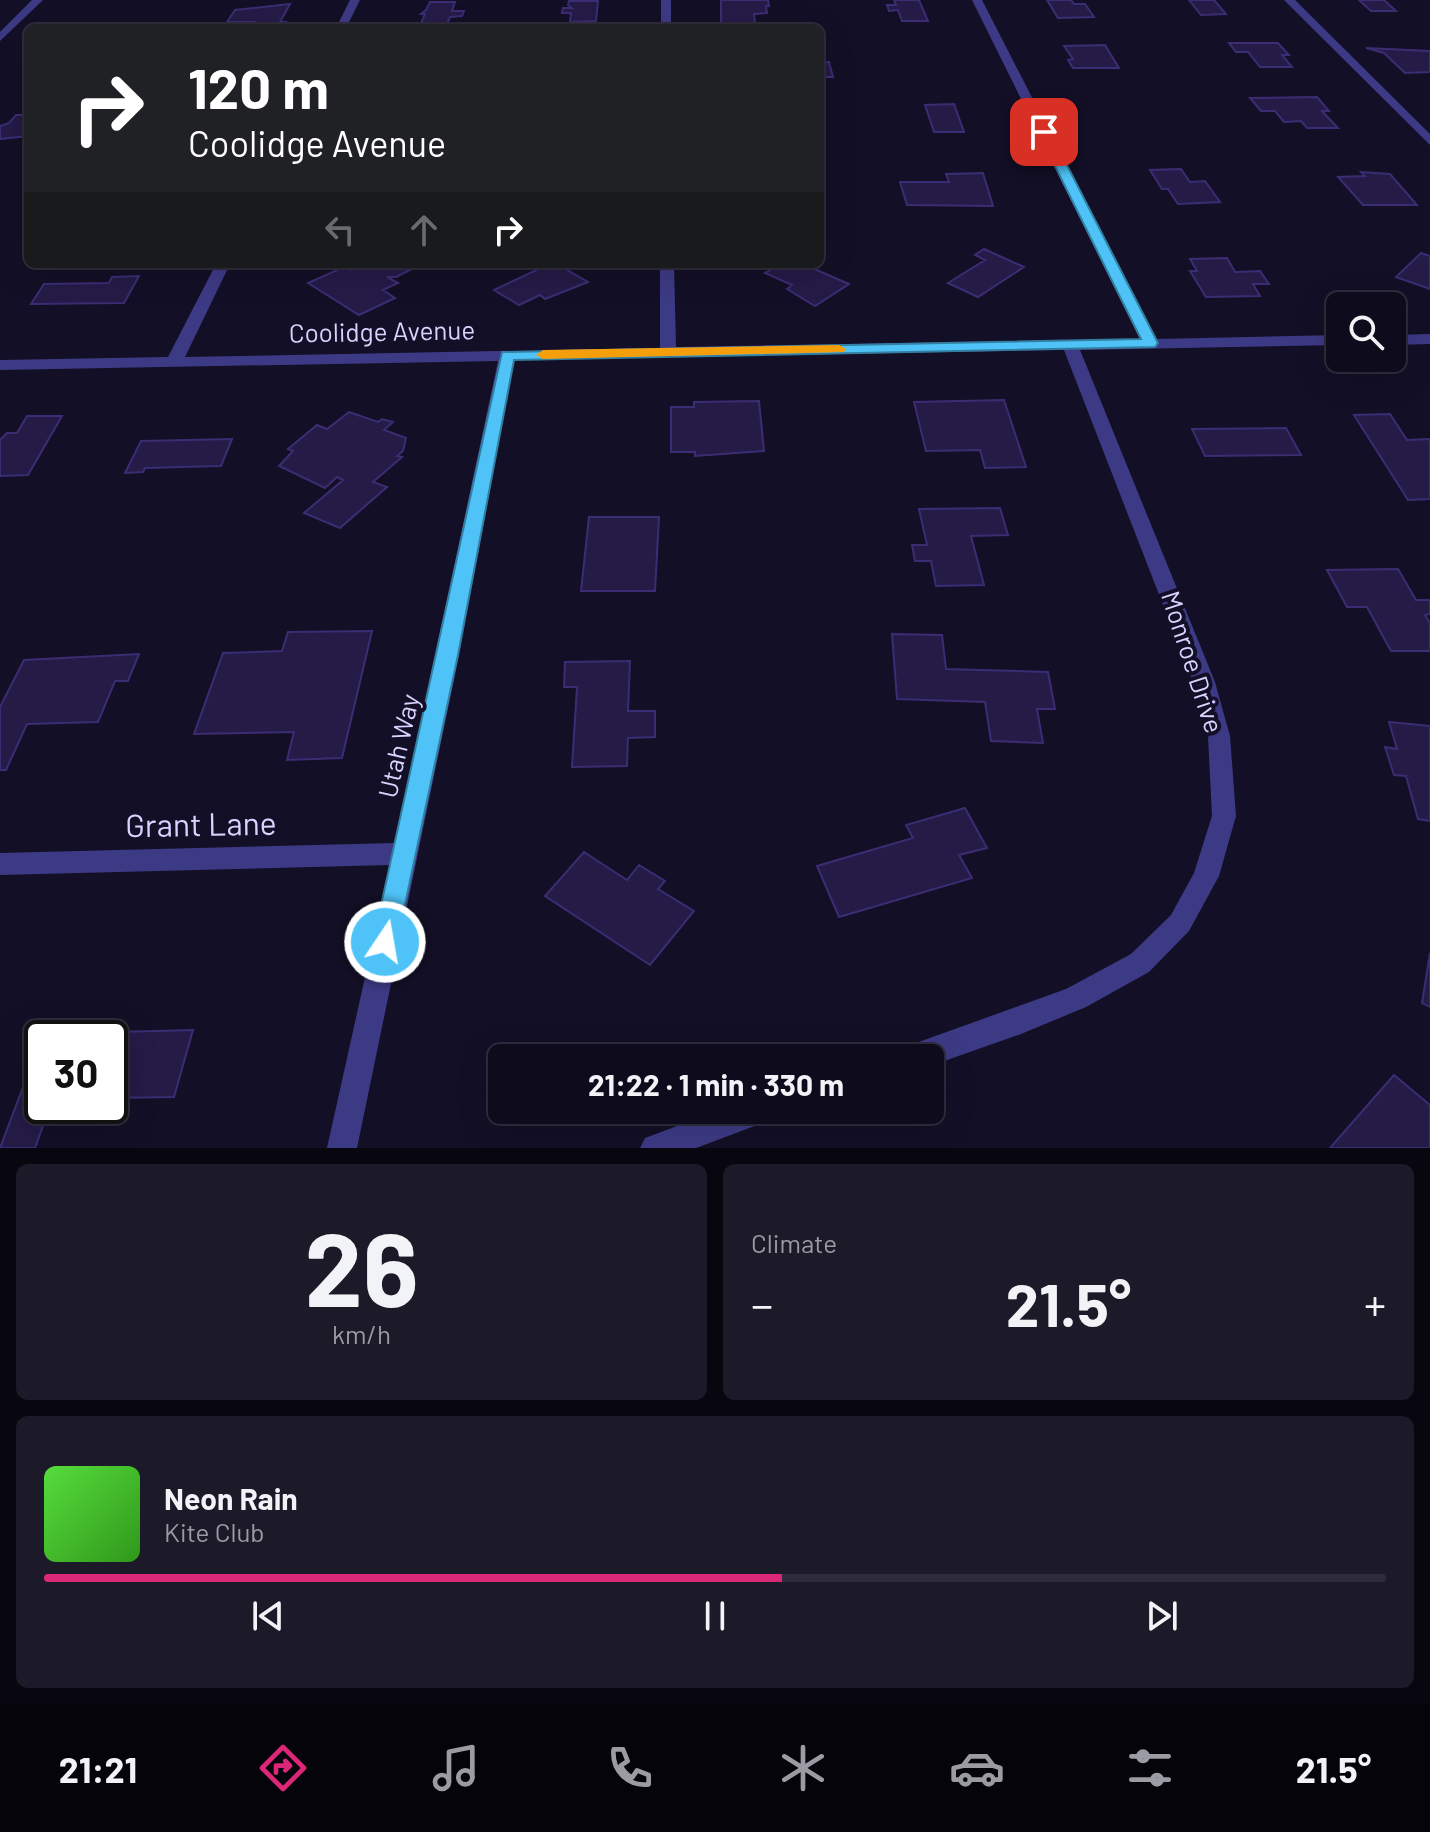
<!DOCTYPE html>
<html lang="en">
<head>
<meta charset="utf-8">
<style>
  :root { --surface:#0e0b1c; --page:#1c1929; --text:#f1f3f6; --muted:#9b9ba3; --line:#2e2b3b; --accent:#db2777 }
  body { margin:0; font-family:Barlow,sans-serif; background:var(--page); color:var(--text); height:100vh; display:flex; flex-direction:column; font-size:30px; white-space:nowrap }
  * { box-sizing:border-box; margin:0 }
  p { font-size:26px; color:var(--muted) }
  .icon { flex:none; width:44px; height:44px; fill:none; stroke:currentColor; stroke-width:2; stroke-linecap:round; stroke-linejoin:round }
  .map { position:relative; height:1148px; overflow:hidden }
  .panel { display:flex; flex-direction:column; gap:16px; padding:16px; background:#08060f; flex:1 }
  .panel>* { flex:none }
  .guide { position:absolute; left:24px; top:24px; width:800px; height:244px; border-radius:12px; box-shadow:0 8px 32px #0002,0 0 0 2px var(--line); background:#202124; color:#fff; overflow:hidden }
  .buttons { position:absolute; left:1326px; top:292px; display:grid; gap:16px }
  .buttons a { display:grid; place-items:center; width:80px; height:80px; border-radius:12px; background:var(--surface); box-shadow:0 8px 32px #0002,0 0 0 2px var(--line); font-size:40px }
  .speed { position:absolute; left:24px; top:1020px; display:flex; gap:16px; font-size:40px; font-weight:700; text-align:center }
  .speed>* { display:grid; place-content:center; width:104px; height:104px; border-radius:50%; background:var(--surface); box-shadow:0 8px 32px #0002,0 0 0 2px var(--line); line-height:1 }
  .speed .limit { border:4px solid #111; border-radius:12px; background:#fff; color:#111 }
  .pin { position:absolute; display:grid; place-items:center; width:68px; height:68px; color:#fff; margin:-34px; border-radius:16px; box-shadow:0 4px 12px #0006 }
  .me { position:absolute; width:88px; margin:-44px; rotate:12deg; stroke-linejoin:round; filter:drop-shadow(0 0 6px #0008) }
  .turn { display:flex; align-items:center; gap:28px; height:168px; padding:0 32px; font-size:36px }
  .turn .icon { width:104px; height:104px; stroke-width:2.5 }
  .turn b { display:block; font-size:56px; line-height:68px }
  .lanes { display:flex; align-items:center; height:76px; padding:0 32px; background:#0003; justify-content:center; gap:40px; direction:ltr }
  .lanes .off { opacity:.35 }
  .big { font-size:60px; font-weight:700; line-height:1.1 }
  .panel .tile { flex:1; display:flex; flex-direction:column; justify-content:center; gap:12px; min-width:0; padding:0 28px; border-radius:12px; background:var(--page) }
  .panel .dial { align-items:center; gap:0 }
  .dial b { font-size:104px; line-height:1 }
  .song { display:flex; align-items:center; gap:24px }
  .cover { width:96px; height:96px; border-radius:12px; background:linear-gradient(135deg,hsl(110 70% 55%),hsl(110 70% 35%)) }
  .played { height:8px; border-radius:4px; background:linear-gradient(90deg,var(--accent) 55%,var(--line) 55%) }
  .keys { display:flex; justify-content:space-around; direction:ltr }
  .heat { display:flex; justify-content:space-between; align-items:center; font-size:44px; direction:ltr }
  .panel .tiles { flex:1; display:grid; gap:16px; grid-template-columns:1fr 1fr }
  .tile:last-child { grid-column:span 2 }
  .trip { position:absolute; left:488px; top:1044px; width:456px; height:80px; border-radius:12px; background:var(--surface); box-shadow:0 8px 32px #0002,0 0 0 2px var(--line); font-weight:700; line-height:80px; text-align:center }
  .tab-bar { display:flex; height:128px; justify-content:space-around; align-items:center; background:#06040b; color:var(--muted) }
  .tab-bar .icon { width:56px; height:56px }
  .tab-bar .on { color:var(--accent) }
  .tab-bar b { font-size:36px; color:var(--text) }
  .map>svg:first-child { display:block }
  .building { fill:#241b47; stroke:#3b2d73; stroke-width:2 }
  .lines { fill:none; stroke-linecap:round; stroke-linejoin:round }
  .minor { fill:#3d3a85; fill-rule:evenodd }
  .route { fill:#4fc3f7; stroke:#337fa1; stroke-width:2 }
  .slow { fill:#f59e0b }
  .labels { text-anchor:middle; stroke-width:8; stroke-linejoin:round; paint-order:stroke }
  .street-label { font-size:26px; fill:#d9d4ff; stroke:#130f26 }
  .near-street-label { font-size:32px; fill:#d9d4ff; stroke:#130f26 }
</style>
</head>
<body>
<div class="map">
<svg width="1430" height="1148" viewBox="0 0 1430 1148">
  <rect width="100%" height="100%" fill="#130f26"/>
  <path class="building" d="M 721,0 L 768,0 L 769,6 L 766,6 L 767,13 L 754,14 L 755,23 L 721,23 Z
    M 894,0 L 919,0 L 928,21 L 902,21 L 898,10 L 889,11 L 887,5 L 896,5 Z
    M 1047,0 L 1071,0 L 1074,4 L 1085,4 L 1094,17 L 1058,18 Z
    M 1189,0 L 1214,0 L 1226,14 L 1201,15 Z
    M 1359,0 L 1384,0 L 1396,11 L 1371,11 Z
    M 569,1 L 598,1 L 596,21 L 570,22 L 571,13 L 562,13 L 563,8 L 572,8 L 568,5 Z
    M 430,2 L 455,2 L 452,11 L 464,11 L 462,16 L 450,17 L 445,28 L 419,28 L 425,14 L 421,14 L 426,10 Z
    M 290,4 L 280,22 L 286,22 L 283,28 L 250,28 L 254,22 L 227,22 L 235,10 Z
    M 1229,43 L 1278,43 L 1289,55 L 1282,55 L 1292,67 L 1260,67 L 1248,52 L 1236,52 Z
    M 1105,45 L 1119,68 L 1073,68 L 1068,60 L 1073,59 L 1064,46 Z
    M 1366,48 L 1430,51 L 1430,72 L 1405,73 L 1384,53 Z
    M 820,62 L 829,62 L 833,77 L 820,77 Z
    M 1317,97 L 1329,111 L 1322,111 L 1338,128 L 1307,128 L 1301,121 L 1284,122 L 1275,111 L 1261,111 L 1250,98 Z
    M 954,104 L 964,132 L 934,132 L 925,105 Z
    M 16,115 L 28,115 L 28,136 L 0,139 L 0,126 L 9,123 Z
    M 1181,169 L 1190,182 L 1205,181 L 1220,202 L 1178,204 L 1168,189 L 1162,189 L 1150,170 Z
    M 1361,172 L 1390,174 L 1417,205 L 1363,205 L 1338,177 L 1365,176 Z
    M 983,173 L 993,206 L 907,205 L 900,182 L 949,182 L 946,174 Z
    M 984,249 L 1024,267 L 978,297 L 948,283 L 985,260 L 975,255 Z
    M 1421,253 L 1430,256 L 1430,289 L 1396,277 Z
    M 1227,258 L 1235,272 L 1260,271 L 1269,284 L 1253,284 L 1260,296 L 1206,297 L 1190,271 L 1197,271 L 1190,259 Z
    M 363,264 L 420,265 L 396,277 L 387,277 L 398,283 L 383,290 L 395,298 L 359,315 L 308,283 L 344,267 L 350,270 Z
    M 549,264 L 557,264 L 588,282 L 545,299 L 540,295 L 519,305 L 494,290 Z
    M 781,264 L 803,264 L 849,284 L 815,306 L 787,289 L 792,285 L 765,273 Z
    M 139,276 L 124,303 L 31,304 L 44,284 L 109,283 L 112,277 Z
    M 1004,400 L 1026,467 L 985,468 L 980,450 L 926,451 L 914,402 Z
    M 759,401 L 764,451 L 695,456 L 695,452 L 671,452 L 671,407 L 694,407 L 694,402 Z
    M 349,412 L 378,422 L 382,419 L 393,422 L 384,430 L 406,438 L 403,451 L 397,456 L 402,457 L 373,482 L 387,487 L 340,528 L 304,513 L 343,480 L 337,477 L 325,488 L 279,466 L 293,451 L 288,449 L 317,425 L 327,429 Z
    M 1390,414 L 1407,440 L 1430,439 L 1430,499 L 1408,500 L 1354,415 Z
    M 27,416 L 62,416 L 28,475 L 0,476 L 0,440 L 7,433 L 17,433 Z
    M 1286,428 L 1301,455 L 1205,456 L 1192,429 Z
    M 232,439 L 221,466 L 145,468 L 143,472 L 125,473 L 141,441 Z
    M 1000,508 L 1008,535 L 971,536 L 984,585 L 936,586 L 931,561 L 915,561 L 912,545 L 927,545 L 919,509 Z
    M 589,517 L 659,517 L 655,591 L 581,591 Z
    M 1398,569 L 1416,600 L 1430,600 L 1430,614 L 1425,615 L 1430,623 L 1430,651 L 1391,651 L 1367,607 L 1347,607 L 1327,570 Z
    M 372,631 L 342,758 L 287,760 L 294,732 L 194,734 L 223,653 L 282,651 L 288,632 Z
    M 892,634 L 942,635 L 946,669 L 1048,672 L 1055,709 L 1037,709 L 1043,743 L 991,741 L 985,702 L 897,699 Z
    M 139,654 L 128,681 L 115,681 L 98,722 L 27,724 L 6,770 L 0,770 L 0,707 L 24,660 Z
    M 630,661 L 628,711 L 655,711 L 655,737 L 628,738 L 627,766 L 572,767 L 577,687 L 564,687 L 565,662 Z
    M 1389,722 L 1430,726 L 1430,821 L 1418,819 L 1406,776 L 1394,775 L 1385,747 L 1397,749 Z
    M 965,808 L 987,848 L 959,855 L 972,878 L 839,917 L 817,866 L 913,838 L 906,825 Z
    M 584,852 L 627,880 L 639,865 L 665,881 L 658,889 L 694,911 L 650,965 L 545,896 Z
    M 1430,953 L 1430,1007 L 1422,1003 Z
    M 193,1030 L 174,1097 L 110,1098 L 110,1038 L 75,1038 L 77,1033 Z
    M 31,1066 L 42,1066 L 42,1106 L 50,1106 L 35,1148 L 0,1148 Z
    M 1394,1075 L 1430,1105 L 1430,1148 L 1330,1148 Z"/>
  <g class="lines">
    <path class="minor" d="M 32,0 L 43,0 L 0,41 L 0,32 Z
      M 350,0 L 360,0 L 346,28 L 336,28 Z
      M 661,0 L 671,0 L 671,28 L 661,28 Z
      M 972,0 L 982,0 L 1156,339 L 1340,335 L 1340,345 L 1080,350 L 1215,682 L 1230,736 L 1236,816 L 1219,876 L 1189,931 L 1149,972 L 1086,1007 L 1021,1034 L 930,1066 L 930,1058 L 898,1058 L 902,1048 L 1066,989 L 1131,954 L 1171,915 L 1194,873 L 1212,816 L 1208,736 L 1193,682 L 1064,350 L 514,360 L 459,655 L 357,1148 L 327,1148 L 390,865 L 0,875 L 0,853 L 395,843 L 498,361 L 0,370 L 0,360 L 168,357 L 216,264 L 230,264 L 185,357 L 660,348 L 660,264 L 674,264 L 676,347 L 1140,339 Z
      M 1284,0 L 1295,0 L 1430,134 L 1430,145 Z
      M 1430,334 L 1430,344 L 1392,345 L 1392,335 Z
      M 720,1110 L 775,1110 L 771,1120 L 696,1148 L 640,1148 L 645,1138 Z"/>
  </g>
  <path class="route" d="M 1044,129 L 1050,132 L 1158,343 L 1155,347 L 514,360 L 458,655 L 397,942 L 394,950 L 385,953 L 377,950 L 373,942 L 502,352 L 1141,339 L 1038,132 Z"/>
  <path class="slow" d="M 839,345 L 846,349 L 844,352 L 543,359 L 536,355 L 543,350 Z"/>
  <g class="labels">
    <g class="street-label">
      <text transform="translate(382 332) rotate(-1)" y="9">Coolidge Avenue</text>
      <text transform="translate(1192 662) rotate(72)" y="9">Monroe Drive</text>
      <text transform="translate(399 746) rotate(-77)" y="9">Utah Way</text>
    </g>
    <g class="near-street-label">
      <text transform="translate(201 825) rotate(-1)" y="11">Grant Lane</text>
    </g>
  </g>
</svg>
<div class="buttons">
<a><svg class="icon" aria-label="search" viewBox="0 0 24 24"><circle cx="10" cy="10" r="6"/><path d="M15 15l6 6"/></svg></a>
</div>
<div class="speed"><div class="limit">30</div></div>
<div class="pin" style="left:1044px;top:132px;background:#d93025"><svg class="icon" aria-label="arrive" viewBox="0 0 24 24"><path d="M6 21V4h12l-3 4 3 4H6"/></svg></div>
<svg class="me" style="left:385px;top:942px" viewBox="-20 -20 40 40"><circle r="17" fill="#4fc3f7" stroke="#fff" stroke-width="3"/><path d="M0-11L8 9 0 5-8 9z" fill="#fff"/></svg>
<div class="trip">21:22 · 1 min · 330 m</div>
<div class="guide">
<div class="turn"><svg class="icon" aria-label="right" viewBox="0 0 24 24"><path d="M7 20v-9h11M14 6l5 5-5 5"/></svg><div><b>120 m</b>Coolidge Avenue</div></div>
<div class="lanes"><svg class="icon off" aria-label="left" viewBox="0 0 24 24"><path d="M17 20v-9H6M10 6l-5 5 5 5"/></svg><svg class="icon off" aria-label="ahead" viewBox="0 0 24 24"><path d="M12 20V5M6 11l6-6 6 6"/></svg><svg class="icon" aria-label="right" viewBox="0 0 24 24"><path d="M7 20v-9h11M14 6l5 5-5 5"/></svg></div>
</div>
</div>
<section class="panel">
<div class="tiles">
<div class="tile dial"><b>26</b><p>km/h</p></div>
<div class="tile"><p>Climate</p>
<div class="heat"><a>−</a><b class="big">21.5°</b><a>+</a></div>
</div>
<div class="tile">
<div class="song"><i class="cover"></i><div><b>Neon Rain</b><p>Kite Club</p></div></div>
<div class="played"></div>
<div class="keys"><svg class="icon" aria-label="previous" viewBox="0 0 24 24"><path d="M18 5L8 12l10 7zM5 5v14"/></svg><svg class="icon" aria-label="pause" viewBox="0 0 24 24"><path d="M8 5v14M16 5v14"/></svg><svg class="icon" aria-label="next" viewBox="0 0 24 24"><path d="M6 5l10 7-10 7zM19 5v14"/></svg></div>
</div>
</div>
</section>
<nav class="tab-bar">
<b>21:21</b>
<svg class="icon on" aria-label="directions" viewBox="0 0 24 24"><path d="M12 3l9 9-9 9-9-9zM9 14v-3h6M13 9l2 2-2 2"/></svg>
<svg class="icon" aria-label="music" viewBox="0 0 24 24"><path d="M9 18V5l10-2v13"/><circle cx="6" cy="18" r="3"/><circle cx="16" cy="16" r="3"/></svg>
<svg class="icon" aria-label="phone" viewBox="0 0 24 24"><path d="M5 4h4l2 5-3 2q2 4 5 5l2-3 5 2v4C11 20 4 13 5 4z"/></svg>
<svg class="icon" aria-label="climate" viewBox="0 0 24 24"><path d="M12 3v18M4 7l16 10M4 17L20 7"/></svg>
<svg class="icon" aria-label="car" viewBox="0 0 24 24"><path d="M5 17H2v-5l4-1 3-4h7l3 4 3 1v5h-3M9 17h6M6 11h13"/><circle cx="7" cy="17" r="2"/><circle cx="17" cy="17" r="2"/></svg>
<svg class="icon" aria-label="filters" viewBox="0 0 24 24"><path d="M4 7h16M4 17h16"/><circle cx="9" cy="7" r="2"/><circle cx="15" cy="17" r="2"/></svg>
<b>21.5°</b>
</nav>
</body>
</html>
